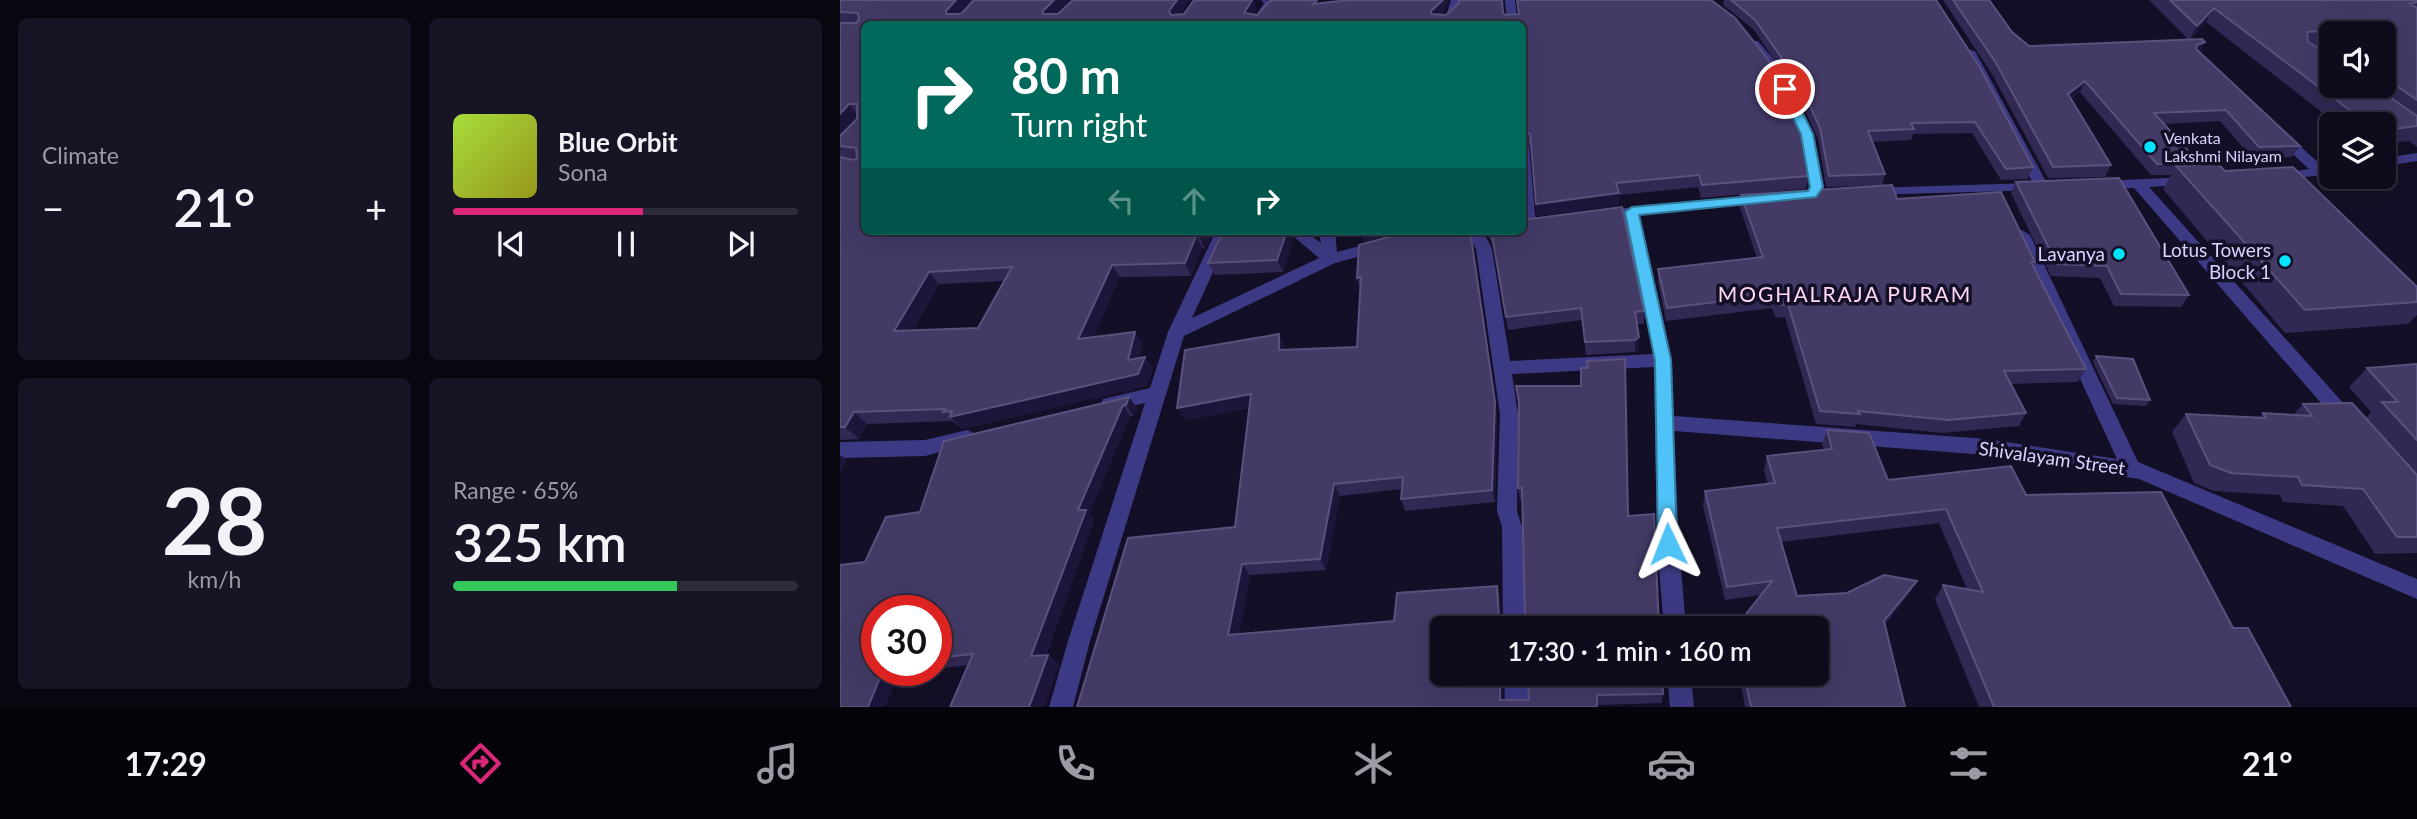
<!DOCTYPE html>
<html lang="en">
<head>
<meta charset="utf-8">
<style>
  :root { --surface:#0e0b1c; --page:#171425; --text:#f1f3f6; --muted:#9b9ba3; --line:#2e2b3b; --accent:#db2777 }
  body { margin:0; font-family:Lato,sans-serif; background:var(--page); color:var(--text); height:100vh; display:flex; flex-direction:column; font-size:26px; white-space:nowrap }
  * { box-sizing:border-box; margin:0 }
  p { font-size:23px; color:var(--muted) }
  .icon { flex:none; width:38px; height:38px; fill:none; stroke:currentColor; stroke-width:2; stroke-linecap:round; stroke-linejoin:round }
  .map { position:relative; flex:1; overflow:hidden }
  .side { display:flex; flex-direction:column; gap:18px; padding:18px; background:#08060f; width:840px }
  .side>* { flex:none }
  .top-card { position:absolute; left:21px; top:21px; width:665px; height:214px; border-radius:10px; box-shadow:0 7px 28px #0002,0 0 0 2px var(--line); background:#00695c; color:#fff; overflow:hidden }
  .buttons { position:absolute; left:1479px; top:21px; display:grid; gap:14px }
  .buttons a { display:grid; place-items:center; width:77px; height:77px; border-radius:10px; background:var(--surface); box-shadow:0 7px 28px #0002,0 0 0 2px var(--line); font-size:35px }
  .speed { position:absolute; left:21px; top:595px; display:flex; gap:14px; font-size:35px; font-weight:700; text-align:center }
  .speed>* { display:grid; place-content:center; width:91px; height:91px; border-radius:50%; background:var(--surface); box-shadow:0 7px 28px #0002,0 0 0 2px var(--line); line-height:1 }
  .speed .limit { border:10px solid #d22; background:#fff; color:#111 }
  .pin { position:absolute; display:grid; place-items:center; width:60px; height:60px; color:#fff; margin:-30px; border:4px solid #fff; border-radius:50%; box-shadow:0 2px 7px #0007 }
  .me { position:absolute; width:77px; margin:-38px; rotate:358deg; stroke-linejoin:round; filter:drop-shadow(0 0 5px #0008) }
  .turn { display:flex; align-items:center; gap:24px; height:147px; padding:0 35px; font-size:32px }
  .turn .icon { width:91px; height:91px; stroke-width:2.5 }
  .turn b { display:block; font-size:49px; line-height:60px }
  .lanes { display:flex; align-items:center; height:66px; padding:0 35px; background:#0003; justify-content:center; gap:35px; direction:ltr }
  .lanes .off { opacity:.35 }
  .big { font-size:52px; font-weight:600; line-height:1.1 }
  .side .card { flex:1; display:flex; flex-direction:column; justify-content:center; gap:10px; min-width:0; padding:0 24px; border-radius:10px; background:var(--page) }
  .side .dial { align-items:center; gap:0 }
  .dial b { font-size:91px; line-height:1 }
  .song { display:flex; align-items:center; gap:21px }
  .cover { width:84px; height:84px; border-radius:10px; background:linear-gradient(135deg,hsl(80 70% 55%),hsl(60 70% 35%)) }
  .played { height:7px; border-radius:4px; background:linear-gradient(90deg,var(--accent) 55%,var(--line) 55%) }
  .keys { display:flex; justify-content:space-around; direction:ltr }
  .heat { display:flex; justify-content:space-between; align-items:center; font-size:38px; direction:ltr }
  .charge { height:10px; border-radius:5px; background:linear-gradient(90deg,#34c759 65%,var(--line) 0) }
  .side .tiles { flex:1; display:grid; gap:18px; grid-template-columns:repeat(2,1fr) }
  .trip { position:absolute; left:590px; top:616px; width:399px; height:70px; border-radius:10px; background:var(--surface); box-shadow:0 7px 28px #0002,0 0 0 2px var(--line); font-weight:600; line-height:70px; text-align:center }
  .tab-bar { display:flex; height:112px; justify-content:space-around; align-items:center; background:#06040b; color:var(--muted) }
  .tab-bar .icon { width:49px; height:49px }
  .tab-bar .on { color:var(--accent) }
  .tab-bar b { font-size:32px; color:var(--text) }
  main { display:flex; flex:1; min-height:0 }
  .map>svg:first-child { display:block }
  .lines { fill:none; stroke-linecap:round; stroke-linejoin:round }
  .street { fill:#3d3a85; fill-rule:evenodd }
  .wall { fill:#312854; fill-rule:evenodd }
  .shaded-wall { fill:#1d163a }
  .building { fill:#433a66; stroke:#5a527e; stroke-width:2; fill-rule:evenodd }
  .route { fill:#4fc3f7; stroke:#337fa1; stroke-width:2 }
  .poi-dot { fill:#00e5ff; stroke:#130f26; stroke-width:2.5 }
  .labels { text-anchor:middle; stroke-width:7; stroke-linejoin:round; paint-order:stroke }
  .far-poi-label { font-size:16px; fill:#d9d4ff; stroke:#130f26; text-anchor:start }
  .poi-label { font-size:19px; fill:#d9d4ff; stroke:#130f26; text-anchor:end }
  .street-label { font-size:19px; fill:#d9d4ff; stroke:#130f26 }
  .neighbourhood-label { font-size:21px; letter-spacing:2px; fill:#ffd6f0; stroke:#130f26 }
</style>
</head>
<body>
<main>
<section class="side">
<div class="tiles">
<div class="card"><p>Climate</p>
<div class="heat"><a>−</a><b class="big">21°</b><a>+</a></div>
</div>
<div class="card">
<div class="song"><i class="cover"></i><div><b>Blue Orbit</b><p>Sona</p></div></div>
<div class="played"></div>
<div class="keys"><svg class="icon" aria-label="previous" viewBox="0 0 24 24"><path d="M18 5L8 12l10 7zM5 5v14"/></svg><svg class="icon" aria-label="pause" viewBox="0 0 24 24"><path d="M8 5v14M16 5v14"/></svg><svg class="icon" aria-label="next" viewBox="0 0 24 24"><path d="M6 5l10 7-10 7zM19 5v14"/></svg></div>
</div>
<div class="card dial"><b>28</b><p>km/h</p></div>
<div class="card"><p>Range · 65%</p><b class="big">325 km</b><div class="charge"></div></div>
</div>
</section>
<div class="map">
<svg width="1577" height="707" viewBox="0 0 1577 707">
  <rect width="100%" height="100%" fill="#130f26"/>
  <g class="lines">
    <path class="street" d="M 421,0 L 437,1 L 421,24 L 411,24 L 424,3 Z
      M 611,0 L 621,0 L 618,14 L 606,24 L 595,24 L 607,13 Z
      M 665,0 L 675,0 L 678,24 L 667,24 Z
      M 910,41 L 918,41 L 940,67 L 974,134 L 984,186 L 977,197 L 972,199 L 965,194 L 970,186 L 960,134 L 928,68 L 910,47 Z
      M 1131,50 L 1135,51 L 1209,187 L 1207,190 L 1026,195 L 1024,192 L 1026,189 L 1031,188 L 1193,183 L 1125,54 Z
      M 1440,131 L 1445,132 L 1483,167 L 1491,166 L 1491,174 L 1431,181 L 1431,175 L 1469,169 L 1435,138 L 1433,135 Z
      M 682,142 L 689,146 L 696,225 L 688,230 L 682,228 Z
      M 1577,153 L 1577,161 L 1544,166 L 1544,158 Z
      M 1349,177 L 1356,181 L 1354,184 L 1309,187 L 1514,415 L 1516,420 L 1514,425 L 1507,427 L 1500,425 L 1294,188 L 1261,189 L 1254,185 L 1261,181 Z
      M 922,194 L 929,199 L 927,202 L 800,215 L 832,360 L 834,416 L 1147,439 L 1277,459 L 1174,235 L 1182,230 L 1190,235 L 1298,462 L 1577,579 L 1577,599 L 1299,479 L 1147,455 L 834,431 L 839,544 L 846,628 L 824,628 L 817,544 L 814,367 L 672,374 L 678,414 L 677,511 L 682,527 L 685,628 L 663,628 L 662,527 L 657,511 L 660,414 L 636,249 L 627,231 L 643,231 L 652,249 L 670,361 L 813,354 L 785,217 L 757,217 L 755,214 L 757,211 Z
      M 376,231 L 392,231 L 352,318 L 479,258 L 447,231 L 465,231 L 481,243 L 479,231 L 495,231 L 497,252 L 542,240 L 550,245 L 547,249 L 495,263 L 344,336 L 250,641 L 233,707 L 209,707 L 228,641 L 305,403 L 270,411 L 263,409 L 261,404 L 263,399 L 310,388 L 328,332 Z
      M 127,430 L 134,433 L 137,438 L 134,443 L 85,456 L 0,458 L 0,442 L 85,440 Z
      M 664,674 L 688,674 L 689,707 L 665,707 Z
      M 827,674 L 851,674 L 854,707 L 830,707 Z"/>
  </g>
  <path class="wall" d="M 0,0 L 133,0 L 120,14 L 134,0 L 231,0 L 217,14 L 233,0 L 350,0 L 340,14 L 344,14 L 354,0 L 414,0 L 417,9 L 414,15 L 417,15 L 481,3 L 605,12 L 601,14 L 606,15 L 663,0 L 663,13 L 666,15 L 970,173 L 967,186 L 965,189 L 861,198 L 858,187 L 779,195 L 779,205 L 697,216 L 691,146 L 682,142 L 682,24 L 24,24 L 24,231 L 375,231 L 365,249 L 362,248 L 351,276 L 280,277 L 253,337 L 303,344 L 299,358 L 313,369 L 306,386 L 122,429 L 112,421 L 27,424 L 19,439 L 0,440 L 0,157 L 14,160 L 16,159 L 0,157 L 0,136 L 17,118 L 0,135 ZM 165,281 L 138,328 L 73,330 L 99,284 Z
    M 884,0 L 1096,0 L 1193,167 L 1188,179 L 1161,180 L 1132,133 L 1073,134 L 1071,140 L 1032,142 L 1045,174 L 1042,185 L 986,187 L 978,139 L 958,95 L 914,30 L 883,5 Z
    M 1103,0 L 1149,0 L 1172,32 L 1189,46 L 1349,40 L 1309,0 L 1577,0 L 1577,147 L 1569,141 L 1544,144 L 1544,124 L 1497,124 L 1366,22 L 1350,40 L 1365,42 L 1360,53 L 1460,146 L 1452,157 L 1412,158 L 1380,121 L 1323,124 L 1359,163 L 1357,165 L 1385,171 L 1577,302 L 1577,315 L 1568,324 L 1445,333 L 1323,189 L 1331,175 L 1311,175 L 1240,92 L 1231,99 L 1271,165 L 1265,177 L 1208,178 L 1152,74 ZM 1491,33 L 1544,33 L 1544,86 L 1491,86 Z
    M 1176,182 L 1349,295 L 1341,307 L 1274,306 L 1260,278 L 1211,276 L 1171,193 Z
    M 901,195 L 1057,199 L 1195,262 L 1193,266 L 1246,369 L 1238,382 L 1171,384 L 1186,413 L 1179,426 L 1102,433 L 1016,424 L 1015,427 L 976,424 L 945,317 L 936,318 L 932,308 L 826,321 L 818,282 L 818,269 L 917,258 L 900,208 Z
    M 383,231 L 450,231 L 453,240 L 443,272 L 375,275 L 368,263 Z
    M 570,231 L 657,414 L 655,502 L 565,511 L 561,499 L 562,489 L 500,496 L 486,570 L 410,575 L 399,634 L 554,621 L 660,596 L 661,620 L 685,620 L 682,499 L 680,500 L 678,488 L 679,402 L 788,516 L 819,628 L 602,674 L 662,674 L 663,700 L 689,700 L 688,674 L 823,694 L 822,703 L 758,705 L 237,707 L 395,527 L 410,408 L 345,420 L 445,347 L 445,350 L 517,347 L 520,288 L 517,278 Z
    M 646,231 L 682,231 L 804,311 L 804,324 L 797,324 L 799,337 L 799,349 L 795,352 L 746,355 L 742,320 L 668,330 L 654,248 Z
    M 1256,356 L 1310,400 L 1306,406 L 1273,404 L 1253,362 Z
    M 1577,364 L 1577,553 L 1535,554 L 1503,506 L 1443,502 L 1440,495 L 1374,491 L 1354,483 L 1332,432 L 1346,414 L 1419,418 L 1423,413 L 1453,415 L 1463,404 L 1526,418 L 1531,412 L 1509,387 L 1527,368 Z
    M 289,397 L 297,408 L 293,416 L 290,416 L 249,514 L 254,520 L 206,655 L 208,655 L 219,664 L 204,707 L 110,707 L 128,665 L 96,669 L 96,611 L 37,611 L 37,670 L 83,670 L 59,673 L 45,707 L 0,707 L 0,565 L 25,562 L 46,517 L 80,512 L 104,441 Z
    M 987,430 L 1048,480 L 1186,495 L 1393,628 L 1451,707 L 1139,707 L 1095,599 L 1103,585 L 1127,589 L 1099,523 L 941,542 L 957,596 L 1069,594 L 1045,625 L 1065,707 L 905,707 L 899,674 L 976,674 L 921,595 L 885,600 L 863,506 L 865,491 L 928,484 L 924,471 L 927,456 L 984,450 L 982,445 Z"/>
  <path class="shaded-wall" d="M 116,0 L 133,0 L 113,22 L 106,14 L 106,11 Z
    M 214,0 L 231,0 L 209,22 L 203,14 L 203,11 Z
    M 337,0 L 350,0 L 334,23 L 329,11 Z
    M 412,0 L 414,0 L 417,9 L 408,24 L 404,13 Z
    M 603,0 L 608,0 L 605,12 L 593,22 L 591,11 Z
    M 1374,8 L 1366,22 L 1349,41 L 1357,26 Z
    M 1365,42 L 1360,53 L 1351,55 L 1357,45 Z
    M 1245,81 L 1240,92 L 1223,104 L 1228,94 Z
    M 9,104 L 18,116 L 0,135 L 0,114 Z
    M 779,193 L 779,205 L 697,216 L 696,204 Z
    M 362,231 L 375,231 L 365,249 L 359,236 Z
    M 447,231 L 450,231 L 453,240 L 443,272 L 437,260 Z
    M 520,231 L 563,231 L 524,242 Z
    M 356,236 L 362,248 L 351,276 L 345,263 Z
    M 633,250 L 657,414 L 655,502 L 652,490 Z
    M 272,265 L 280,277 L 247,351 L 238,339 Z
    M 89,272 L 99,284 L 65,344 L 54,331 Z
    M 295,332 L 303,344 L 296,372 L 288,360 Z
    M 439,334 L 445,347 L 444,362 L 439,350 Z
    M 799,337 L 799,349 L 795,352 L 795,340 Z
    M 305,357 L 313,369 L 306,386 L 122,429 L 110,417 Z
    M 411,394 L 418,406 L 345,420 L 337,408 Z
    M 289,397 L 297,408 L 293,416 L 286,405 Z
    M 283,405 L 290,416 L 249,514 L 254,520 L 202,665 L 191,656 L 238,510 Z
    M 14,412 L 27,424 L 19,439 L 5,427 Z
    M 0,455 L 7,460 L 0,473 Z
    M 494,484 L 500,496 L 486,570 L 480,559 Z
    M 402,564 L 410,575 L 397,645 L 388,635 Z
    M 1077,581 L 1069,594 L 1037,634 L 1044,621 Z
    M 657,586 L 660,596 L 661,628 L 659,620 Z
    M 208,655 L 219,664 L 215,677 L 204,707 L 189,707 Z
    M 43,670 L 54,670 L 59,673 L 45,707 L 28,707 Z
    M 660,674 L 662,674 L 663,707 L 660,700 Z"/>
  <path class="building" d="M 0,0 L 116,0 L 106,11 L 106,14 L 121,14 L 134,0 L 214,0 L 203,11 L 203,14 L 218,14 L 233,0 L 337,0 L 329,11 L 331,15 L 344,14 L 354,0 L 412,0 L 404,13 L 417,15 L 431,0 L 477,0 L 473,4 L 509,0 L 603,0 L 591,11 L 591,14 L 606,15 L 619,3 L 619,0 L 662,0 L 663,13 L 666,15 L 679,14 L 677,0 L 871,0 L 895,18 L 927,58 L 960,123 L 970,173 L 968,176 L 862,185 L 859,175 L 776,183 L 779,193 L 696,204 L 690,134 L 682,130 L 682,24 L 24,24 L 24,231 L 362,231 L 359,236 L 356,236 L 345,263 L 272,265 L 238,339 L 295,332 L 288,360 L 305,357 L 298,374 L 110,417 L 112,411 L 103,412 L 105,409 L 14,412 L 5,427 L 0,427 L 0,157 L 14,160 L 17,158 L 16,148 L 0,146 L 0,136 L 17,119 L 17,104 L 9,104 L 0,114 L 0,23 L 16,23 L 19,20 L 18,13 L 0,12 ZM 172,267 L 138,328 L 54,331 L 89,272 Z
    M 891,0 L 1096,0 L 1139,66 L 1193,167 L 1166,169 L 1135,122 L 1071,123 L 1074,129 L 1028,131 L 1045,174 L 989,176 L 980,128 L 960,84 L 915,20 Z
    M 1113,0 L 1149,0 L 1172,32 L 1189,46 L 1362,39 L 1365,42 L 1357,45 L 1356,49 L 1460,146 L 1419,147 L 1386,110 L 1314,113 L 1359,163 L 1317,164 L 1245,81 L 1228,94 L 1271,165 L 1213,167 L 1156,63 Z
    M 1330,0 L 1577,0 L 1577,2 L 1570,4 L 1577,8 L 1577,100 L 1544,77 L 1544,33 L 1491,33 L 1491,40 L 1479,31 L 1467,32 L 1468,42 L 1491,56 L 1491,86 L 1534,86 L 1577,116 L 1577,126 L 1544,130 L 1544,124 L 1528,124 L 1374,8 L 1357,26 Z
    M 1378,164 L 1385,171 L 1453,167 L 1577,287 L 1577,302 L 1465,310 L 1336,166 Z
    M 1279,178 L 1349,295 L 1281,294 L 1267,266 L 1217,264 L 1176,182 Z
    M 1052,185 L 1057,199 L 1161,192 L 1195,262 L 1191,262 L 1246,369 L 1164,371 L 1186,413 L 1108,420 L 1018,411 L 1020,414 L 980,411 L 948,304 L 939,305 L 934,295 L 827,308 L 818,269 L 923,257 L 901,195 Z
    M 782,207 L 804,311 L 795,312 L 799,337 L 795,340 L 745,342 L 741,308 L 666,317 L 652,235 L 650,231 L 682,231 L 682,220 Z
    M 383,231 L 447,231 L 437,260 L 368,263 Z
    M 570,231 L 629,231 L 631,237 L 655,402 L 652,490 L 561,499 L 563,477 L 494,484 L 480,559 L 402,564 L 388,635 L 554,621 L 557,593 L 657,586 L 659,620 L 685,620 L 682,488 L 678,488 L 679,402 L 676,386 L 741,386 L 741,368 L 748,368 L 747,361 L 785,359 L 788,516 L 814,514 L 819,628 L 602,628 L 602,674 L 660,674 L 660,700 L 689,700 L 688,674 L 822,674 L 823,694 L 757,695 L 757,707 L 237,707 L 288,538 L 395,527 L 411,394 L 337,408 L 345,350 L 439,334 L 439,350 L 517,347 L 521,277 L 517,278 L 519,245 Z
    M 1256,356 L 1293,359 L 1310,400 L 1277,398 Z
    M 1577,364 L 1577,440 L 1542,402 L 1558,402 L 1527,368 Z
    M 289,397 L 286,405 L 283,405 L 238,510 L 246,510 L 191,656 L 208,655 L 189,707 L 110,707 L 133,654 L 96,658 L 96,611 L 37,611 L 37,670 L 43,670 L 28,707 L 0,707 L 0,565 L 25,562 L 46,517 L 80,512 L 104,441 Z
    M 1512,403 L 1577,475 L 1577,537 L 1557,537 L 1523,489 L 1462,485 L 1458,477 L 1391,473 L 1370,465 L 1346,414 L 1426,418 L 1423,413 L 1472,416 L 1463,404 Z
    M 987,430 L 1029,433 L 1048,480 L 1171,466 L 1186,495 L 1321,492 L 1393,628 L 1408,628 L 1451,707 L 1154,707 L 1103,585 L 1143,592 L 1106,509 L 937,528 L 957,596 L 1007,593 L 1044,575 L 1077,581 L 1044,621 L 1065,707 L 911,707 L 904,674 L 976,674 L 976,628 L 895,628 L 932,581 L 887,587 L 865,491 L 935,483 L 927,456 L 992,449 Z"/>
  <path class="route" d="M 945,85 L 951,89 L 973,134 L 983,187 L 976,197 L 799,215 L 831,360 L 837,544 L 834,550 L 828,553 L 821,550 L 818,544 L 815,360 L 785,212 L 792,207 L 968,191 L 970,187 L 961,134 L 939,89 Z"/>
  <g class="poi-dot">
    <circle cx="1310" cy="147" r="7"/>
    <circle cx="1279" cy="254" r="7"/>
    <circle cx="1445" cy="261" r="7"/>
  </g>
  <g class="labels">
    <g class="far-poi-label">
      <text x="1324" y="144">Venkata<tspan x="1324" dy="18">Lakshmi Nilayam</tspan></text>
    </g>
    <g class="poi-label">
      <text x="1431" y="257">Lotus Towers<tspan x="1431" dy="22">Block 1</tspan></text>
      <text x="1265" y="261">Lavanya</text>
    </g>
    <g class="street-label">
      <text transform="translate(1212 458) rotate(8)" y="7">Shivalayam Street</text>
    </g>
    <g class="neighbourhood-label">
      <text x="1005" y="302">MOGHALRAJA PURAM</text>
    </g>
  </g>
</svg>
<div class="buttons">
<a><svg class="icon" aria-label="sound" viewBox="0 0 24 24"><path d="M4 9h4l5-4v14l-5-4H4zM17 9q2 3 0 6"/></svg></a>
<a><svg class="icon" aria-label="layers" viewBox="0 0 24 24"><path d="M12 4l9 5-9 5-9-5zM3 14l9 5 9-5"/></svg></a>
</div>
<div class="speed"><div class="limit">30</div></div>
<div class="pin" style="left:945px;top:89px;background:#d93025"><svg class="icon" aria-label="arrive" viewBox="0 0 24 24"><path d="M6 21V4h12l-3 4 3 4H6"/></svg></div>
<svg class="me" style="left:828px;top:544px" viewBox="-20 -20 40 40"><path d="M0-17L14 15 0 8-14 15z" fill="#4fc3f7" stroke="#fff" stroke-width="4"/></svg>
<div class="trip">17:30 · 1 min · 160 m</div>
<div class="top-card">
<div class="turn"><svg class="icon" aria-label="right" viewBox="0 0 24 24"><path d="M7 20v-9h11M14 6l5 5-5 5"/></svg><div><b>80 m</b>Turn right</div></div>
<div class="lanes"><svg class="icon off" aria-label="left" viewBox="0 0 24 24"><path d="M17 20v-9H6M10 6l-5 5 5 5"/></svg><svg class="icon off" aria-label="ahead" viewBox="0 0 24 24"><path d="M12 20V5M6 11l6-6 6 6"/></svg><svg class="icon" aria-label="right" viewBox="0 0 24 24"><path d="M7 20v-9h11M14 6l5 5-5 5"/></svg></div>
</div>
</div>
</main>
<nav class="tab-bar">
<b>17:29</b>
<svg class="icon on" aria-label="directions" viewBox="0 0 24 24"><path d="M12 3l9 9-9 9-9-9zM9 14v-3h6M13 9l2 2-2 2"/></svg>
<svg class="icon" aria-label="music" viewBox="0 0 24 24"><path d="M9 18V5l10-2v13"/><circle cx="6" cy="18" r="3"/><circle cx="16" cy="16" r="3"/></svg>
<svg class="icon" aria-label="phone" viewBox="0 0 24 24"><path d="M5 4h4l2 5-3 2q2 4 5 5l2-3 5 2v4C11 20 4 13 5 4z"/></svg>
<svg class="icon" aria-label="climate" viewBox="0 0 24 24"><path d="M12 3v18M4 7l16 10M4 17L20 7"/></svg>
<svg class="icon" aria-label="car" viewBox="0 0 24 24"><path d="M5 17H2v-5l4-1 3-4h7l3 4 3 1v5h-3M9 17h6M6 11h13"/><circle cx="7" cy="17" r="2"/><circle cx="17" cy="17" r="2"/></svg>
<svg class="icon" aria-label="filters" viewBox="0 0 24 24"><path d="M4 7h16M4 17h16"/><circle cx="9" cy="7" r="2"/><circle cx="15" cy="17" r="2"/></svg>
<b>21°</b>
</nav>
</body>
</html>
